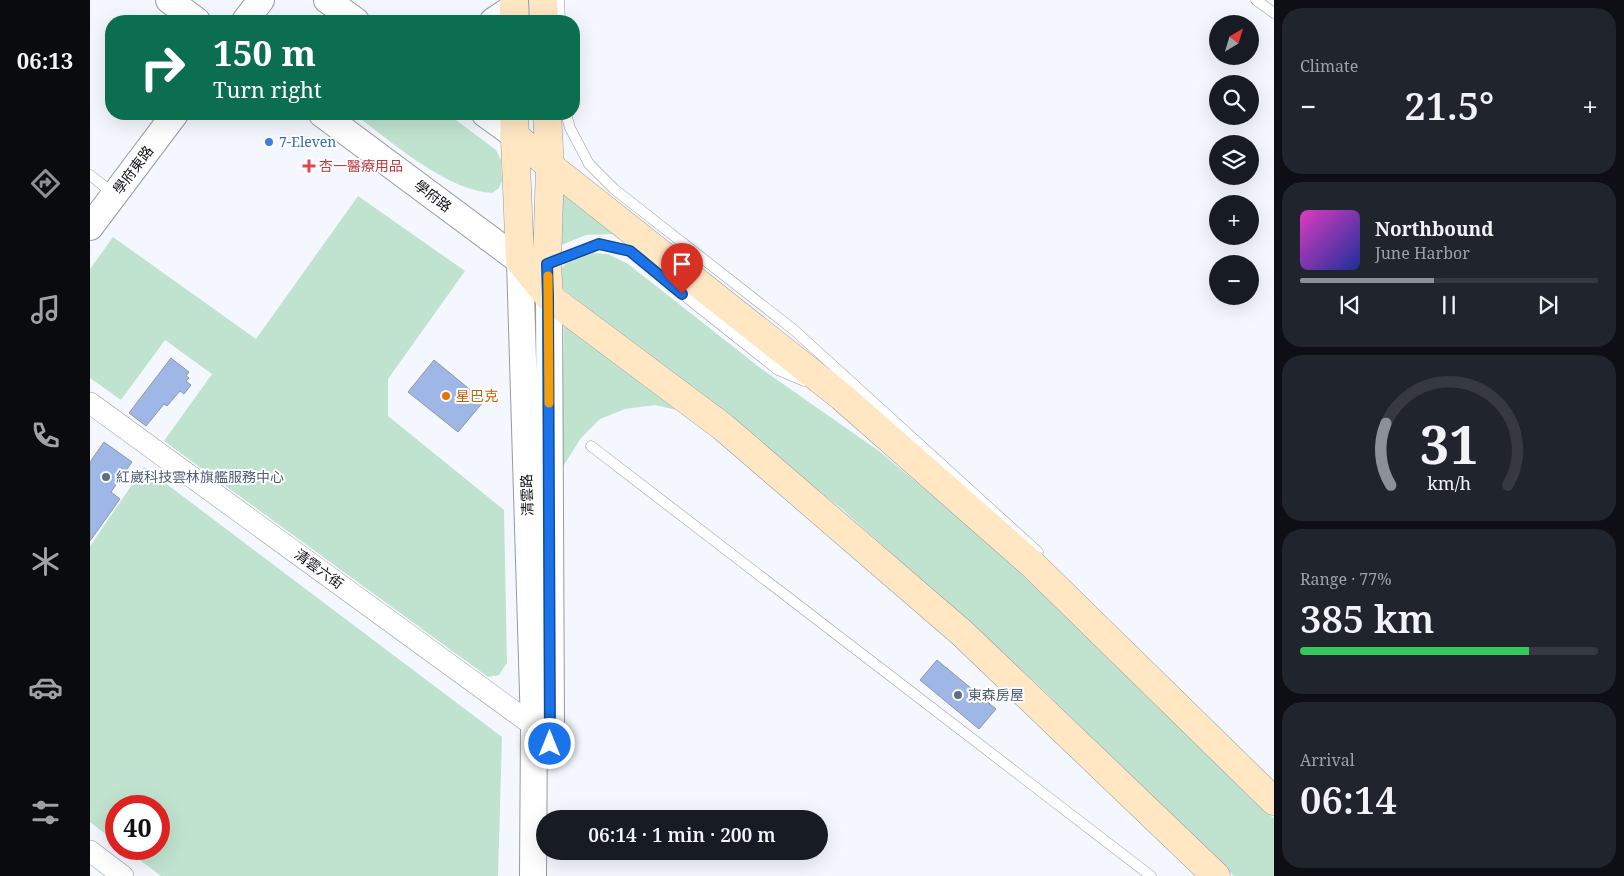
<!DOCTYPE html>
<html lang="en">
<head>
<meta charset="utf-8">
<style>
  :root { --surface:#171b24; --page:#20242c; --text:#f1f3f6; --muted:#9ea1a6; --line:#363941; --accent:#8c9099 }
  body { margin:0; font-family:"Noto Serif","Noto Sans TC",serif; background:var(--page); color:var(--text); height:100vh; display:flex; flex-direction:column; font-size:19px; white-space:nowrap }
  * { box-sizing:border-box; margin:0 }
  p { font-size:16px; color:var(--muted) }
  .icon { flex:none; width:28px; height:28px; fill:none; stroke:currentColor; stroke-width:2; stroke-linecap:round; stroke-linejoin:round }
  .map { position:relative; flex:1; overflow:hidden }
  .panel { display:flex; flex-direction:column; gap:8px; padding:8px; background:#0d0f14; width:350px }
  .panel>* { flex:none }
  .guide { position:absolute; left:15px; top:15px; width:475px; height:105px; border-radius:20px; box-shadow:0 5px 20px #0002; background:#0b6e4f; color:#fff; overflow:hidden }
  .needle { width:32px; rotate:38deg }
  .fabs { position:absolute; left:1119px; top:15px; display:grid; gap:10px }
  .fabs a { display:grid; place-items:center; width:50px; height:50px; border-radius:50%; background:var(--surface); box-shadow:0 5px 20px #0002; font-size:25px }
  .speed { position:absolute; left:15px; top:795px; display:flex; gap:10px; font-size:25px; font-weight:700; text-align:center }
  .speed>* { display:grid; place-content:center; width:65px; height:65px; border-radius:50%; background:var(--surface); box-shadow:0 5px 20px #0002; line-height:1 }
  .speed .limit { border:8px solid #d22; background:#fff; color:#111 }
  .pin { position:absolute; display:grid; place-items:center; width:42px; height:42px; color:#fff; margin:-51px -21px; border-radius:50% 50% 50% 0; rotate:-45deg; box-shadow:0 0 5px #0007 }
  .pin .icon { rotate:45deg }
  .me { position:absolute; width:55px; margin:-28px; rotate:0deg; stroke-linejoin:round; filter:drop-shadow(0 0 4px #0008) }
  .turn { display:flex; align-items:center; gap:18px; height:105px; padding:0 25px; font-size:22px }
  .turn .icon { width:65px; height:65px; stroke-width:2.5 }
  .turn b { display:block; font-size:35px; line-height:42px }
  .big { font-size:38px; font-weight:600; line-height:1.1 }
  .panel .card { flex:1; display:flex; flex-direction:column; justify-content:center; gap:8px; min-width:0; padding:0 18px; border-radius:20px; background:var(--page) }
  .panel .dial { align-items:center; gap:0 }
  .dial svg { height:130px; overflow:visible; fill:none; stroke:var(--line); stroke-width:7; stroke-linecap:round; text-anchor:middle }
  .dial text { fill:var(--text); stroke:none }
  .song { display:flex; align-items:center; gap:15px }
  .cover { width:60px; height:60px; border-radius:8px; background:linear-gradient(135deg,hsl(310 70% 55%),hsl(230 70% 35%)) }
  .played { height:5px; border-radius:2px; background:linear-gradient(90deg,var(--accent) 45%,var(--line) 45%) }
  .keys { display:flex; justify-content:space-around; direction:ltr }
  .heat { display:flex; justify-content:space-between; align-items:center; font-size:28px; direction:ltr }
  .charge { height:8px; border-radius:4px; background:linear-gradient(90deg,#34c759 77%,var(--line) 0) }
  .trip { position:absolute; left:446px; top:810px; width:292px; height:50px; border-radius:25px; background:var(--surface); box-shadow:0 5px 20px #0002; font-weight:600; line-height:50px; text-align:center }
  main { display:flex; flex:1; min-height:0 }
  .dock { display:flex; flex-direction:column; width:90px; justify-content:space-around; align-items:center; background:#090b0e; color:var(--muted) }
  .dock .icon { width:35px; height:35px }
  .dock .selected { color:var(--accent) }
  .dock b { font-size:22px; color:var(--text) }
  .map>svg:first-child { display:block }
  .green { fill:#c0e3cf }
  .building { fill:#9eb7e7; stroke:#9197a1 }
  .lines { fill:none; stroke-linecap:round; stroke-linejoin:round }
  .service-casing { stroke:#959aa4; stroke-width:11 }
  .minor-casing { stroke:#959aa4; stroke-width:22 }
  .tertiary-casing { stroke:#959aa4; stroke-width:28 }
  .secondary-casing { stroke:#959aa4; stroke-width:29 }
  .service { stroke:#fff; stroke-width:10 }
  .minor { stroke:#fff; stroke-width:21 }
  .tertiary { stroke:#fff; stroke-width:26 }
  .secondary { stroke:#ffe7c3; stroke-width:28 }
  .route-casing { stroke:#114b97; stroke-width:12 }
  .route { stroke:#1a73e8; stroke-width:9 }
  .slow { stroke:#f59e0b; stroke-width:9 }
  .shop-dot { fill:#3f7fe0; stroke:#fff; stroke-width:2 }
  .health-dot { fill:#e0444e; stroke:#fff; stroke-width:2 }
  .food-dot { fill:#e8710a; stroke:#fff; stroke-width:2 }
  .service-dot { fill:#5c6f8a; stroke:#fff; stroke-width:2 }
  .labels { text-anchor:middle; stroke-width:4; stroke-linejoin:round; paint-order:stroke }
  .shop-label { font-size:14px; fill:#366cbe; stroke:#fff; text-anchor:start }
  .health-label { font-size:14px; fill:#be3a42; stroke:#fff; text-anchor:start }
  .street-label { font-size:14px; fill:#0e0f13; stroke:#fff }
  .food-label { font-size:14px; fill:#c56008; stroke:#fff; text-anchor:start }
  .service-label { font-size:14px; fill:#4e5e75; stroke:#fff; text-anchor:start }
</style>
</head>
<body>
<main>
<nav class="dock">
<b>06:13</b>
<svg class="icon selected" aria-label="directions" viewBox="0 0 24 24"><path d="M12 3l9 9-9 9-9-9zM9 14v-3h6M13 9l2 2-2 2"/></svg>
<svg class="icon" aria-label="music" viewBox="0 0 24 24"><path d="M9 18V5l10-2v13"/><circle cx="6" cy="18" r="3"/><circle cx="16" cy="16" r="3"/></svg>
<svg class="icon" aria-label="phone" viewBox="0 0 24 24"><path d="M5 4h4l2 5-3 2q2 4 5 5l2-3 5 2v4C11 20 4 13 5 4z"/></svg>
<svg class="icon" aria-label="climate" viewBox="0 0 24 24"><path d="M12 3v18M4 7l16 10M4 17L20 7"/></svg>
<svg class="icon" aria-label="car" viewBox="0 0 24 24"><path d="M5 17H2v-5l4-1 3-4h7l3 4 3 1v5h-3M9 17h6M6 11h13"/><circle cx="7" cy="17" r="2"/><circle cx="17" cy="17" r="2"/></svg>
<svg class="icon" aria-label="filters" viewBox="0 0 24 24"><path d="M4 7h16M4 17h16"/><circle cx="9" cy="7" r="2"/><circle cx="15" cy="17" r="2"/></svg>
</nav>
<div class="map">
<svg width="1184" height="876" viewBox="0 0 1184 876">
  <rect width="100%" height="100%" fill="#f4f7fe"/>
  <path class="green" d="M 264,114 L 358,114 L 406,150 L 411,160 L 412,181 L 409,188 L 402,193 C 355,190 301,141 264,114 Z
    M 472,192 L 523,234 L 496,235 L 469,246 Z
    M 268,196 L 375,271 L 298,379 L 298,416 L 414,510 L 417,663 L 409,675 L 398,677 L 74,441 L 122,374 L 75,340 L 31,400 L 0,378 L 0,269 L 23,237 L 166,339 Z
    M 503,253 L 518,254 L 538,264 L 673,370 L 789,451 L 869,518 L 1042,675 L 1184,819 L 1184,876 L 1144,876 L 945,682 L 752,509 L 472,288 L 468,273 L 475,264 Z
    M 474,324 L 586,410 L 565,405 L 535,409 L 510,419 L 491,438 L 472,468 Z
    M 54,467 L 412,737 L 408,876 L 71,876 L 35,849 L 69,849 L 69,806 L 26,806 L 26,842 L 0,822 L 0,546 Z"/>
  <path class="building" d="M 81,358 L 99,372 L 96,376 L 99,378 L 96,381 L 101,385 L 94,394 L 90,391 L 77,406 L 74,404 L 56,426 L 39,413 Z
    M 344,360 L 394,401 L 368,432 L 318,392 Z
    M 14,442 L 42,462 L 21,492 L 30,499 L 0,541 L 0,462 Z
    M 847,660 L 906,709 L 889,729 L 830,680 Z"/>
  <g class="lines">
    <defs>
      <path id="service" d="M 469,0 L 470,21
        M 1166,0 L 1184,13
        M 476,114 L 480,128 L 499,164 L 524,189 L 704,330 L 948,552
        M 0,175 L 24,194
        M 460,263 L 509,244 L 540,251 L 606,305 L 688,370 L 714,381
        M 501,446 L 1061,876"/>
      <path id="minor" d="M 0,403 L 444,726 L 457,726
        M 0,851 L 33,876"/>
      <path id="tertiary" d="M 79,0 L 107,21
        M 237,0 L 266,21
        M 155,21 L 171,0
        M 403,21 L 424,7
        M 232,114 L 430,261 L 444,726 L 443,876
        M 395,114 L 424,135
        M 0,227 L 85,114
        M 459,297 L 461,728"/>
      <path id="secondary" d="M 424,0 L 424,21
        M 453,0 L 454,21
        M 424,114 L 430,261 L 459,297 L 633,427 L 872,633 L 1126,876
        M 457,114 L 460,166 L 457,264 L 459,297
        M 424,135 L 460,166 L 752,397 L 944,566 L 1184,801"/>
    </defs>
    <use href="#service" class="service-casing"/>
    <use href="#minor" class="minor-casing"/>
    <use href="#tertiary" class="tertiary-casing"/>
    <use href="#secondary" class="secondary-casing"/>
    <use href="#service" class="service"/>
    <use href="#minor" class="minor"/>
    <use href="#tertiary" class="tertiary"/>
    <use href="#secondary" class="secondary"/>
  </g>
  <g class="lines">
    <defs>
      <path id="route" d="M 460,744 L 458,297 L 457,264 L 509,244 L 540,251 L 592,294"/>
    </defs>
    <use href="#route" class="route-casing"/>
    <use href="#route" class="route"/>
    <path class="slow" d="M 458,276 L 459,403"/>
  </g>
  <circle class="shop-dot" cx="179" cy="142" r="5"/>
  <path class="health-dot" d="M216.5 158.5h5v5h5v5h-5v5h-5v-5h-5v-5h5z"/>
  <circle class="food-dot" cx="356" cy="396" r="5"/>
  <g class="service-dot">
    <circle cx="16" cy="477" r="5"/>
    <circle cx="868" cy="695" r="5"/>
  </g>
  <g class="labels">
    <g class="shop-label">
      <text x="189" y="147">7-Eleven</text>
    </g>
    <g class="health-label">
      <text x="229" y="171">杏一醫療用品</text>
    </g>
    <g class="street-label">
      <text transform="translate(43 170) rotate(-53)" y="5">學府東路</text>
      <text transform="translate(343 196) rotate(37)" y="5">學府路</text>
      <text transform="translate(437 495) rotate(-92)" y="5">清雲路</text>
      <text transform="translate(229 569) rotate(36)" y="5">清雲六街</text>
    </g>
    <g class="food-label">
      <text x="366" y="401">星巴克</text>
    </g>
    <g class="service-label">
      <text x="26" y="482">紅崴科技雲林旗艦服務中心</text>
      <text x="878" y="700">東森房屋</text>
    </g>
  </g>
</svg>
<div class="fabs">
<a><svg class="needle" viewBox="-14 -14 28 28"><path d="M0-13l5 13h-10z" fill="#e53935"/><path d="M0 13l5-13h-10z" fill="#9ea1a6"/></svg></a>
<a><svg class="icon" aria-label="search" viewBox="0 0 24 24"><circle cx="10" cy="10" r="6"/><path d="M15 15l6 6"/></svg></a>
<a><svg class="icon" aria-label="layers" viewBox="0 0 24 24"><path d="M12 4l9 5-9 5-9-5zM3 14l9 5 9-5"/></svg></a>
<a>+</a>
<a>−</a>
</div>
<div class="speed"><div class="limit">40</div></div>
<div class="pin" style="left:592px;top:294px;background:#d93025"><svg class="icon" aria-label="arrive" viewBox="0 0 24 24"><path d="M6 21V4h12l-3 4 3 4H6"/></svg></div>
<svg class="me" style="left:460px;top:744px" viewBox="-20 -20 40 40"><circle r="17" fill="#1a73e8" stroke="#fff" stroke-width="3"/><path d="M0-11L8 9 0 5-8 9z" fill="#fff"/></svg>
<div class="trip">06:14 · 1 min · 200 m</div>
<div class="guide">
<div class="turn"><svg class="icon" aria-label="right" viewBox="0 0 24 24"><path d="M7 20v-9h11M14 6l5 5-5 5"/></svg><div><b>150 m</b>Turn right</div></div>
</div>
</div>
<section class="panel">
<div class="card"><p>Climate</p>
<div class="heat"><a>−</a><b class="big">21.5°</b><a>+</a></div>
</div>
<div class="card">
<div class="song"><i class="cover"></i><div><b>Northbound</b><p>June Harbor</p></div></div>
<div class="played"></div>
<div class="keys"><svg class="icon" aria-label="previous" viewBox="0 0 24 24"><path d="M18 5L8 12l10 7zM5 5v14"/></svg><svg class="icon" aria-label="pause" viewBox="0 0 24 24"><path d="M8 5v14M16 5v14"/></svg><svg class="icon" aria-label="next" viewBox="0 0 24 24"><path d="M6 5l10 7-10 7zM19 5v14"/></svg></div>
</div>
<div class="card dial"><svg viewBox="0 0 100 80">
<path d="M14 69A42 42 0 1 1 86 69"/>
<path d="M14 69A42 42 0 0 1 11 31" stroke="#8c9099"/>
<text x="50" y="56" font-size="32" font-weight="700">31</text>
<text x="50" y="72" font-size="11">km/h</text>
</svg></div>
<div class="card"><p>Range · 77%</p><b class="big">385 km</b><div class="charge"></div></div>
<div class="card"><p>Arrival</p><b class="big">06:14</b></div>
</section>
</main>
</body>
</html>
